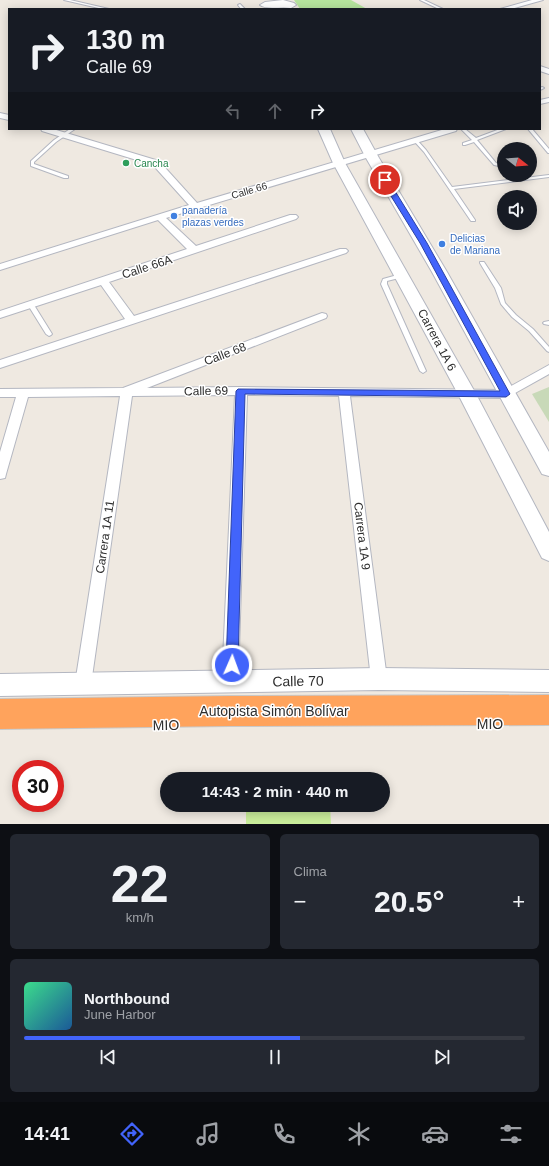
<!DOCTYPE html>
<html lang="es">
<head>
<meta charset="utf-8">
<style>
  :root { --surface:#171b24; --page:#242831; --text:#f1f3f6; --muted:#9ea1a6; --line:#363941; --accent:#4264fb }
  body { margin:0; font-family:Helvetica,sans-serif; background:var(--page); color:var(--text); height:100vh; display:flex; flex-direction:column; font-size:15px; white-space:nowrap }
  * { box-sizing:border-box; margin:0 }
  p { font-size:13px; color:var(--muted) }
  .icon { flex:none; width:22px; height:22px; fill:none; stroke:currentColor; stroke-width:2; stroke-linecap:round; stroke-linejoin:round }
  .map { position:relative; height:824px; overflow:hidden }
  .side { display:flex; flex-direction:column; gap:10px; padding:10px; background:#0d0f14; flex:1 }
  .side>* { flex:none }
  .hud { position:absolute; left:8px; top:8px; width:533px; height:122px; border-radius:0px; box-shadow:0 2px 10px #0003; background:#171b24; color:var(--text); overflow:hidden }
  .needle { width:26px; rotate:107deg }
  .buttons { position:absolute; left:497px; top:142px; display:grid; gap:8px }
  .buttons a { display:grid; place-items:center; width:40px; height:40px; border-radius:50%; background:var(--surface); box-shadow:0 2px 10px #0003; font-size:20px }
  .speed { position:absolute; left:12px; top:760px; display:flex; gap:8px; font-size:20px; font-weight:700; text-align:center }
  .speed>* { display:grid; place-content:center; width:52px; height:52px; border-radius:50%; background:var(--surface); box-shadow:0 2px 10px #0003; line-height:1 }
  .speed .limit { border:6px solid #d22; background:#fff; color:#111 }
  .pin { position:absolute; display:grid; place-items:center; width:34px; height:34px; color:#fff; margin:-17px; border:2px solid #fff; border-radius:50%; box-shadow:0 1px 4px #0007 }
  .me { position:absolute; width:44px; margin:-22px; rotate:2deg; stroke-linejoin:round; filter:drop-shadow(0 0 3px #0008) }
  .turn { display:flex; align-items:center; gap:14px; height:84px; padding:0 12px; font-size:18px }
  .turn .icon { width:52px; height:52px; stroke-width:2.5 }
  .turn b { display:block; font-size:28px; line-height:34px }
  .lanes { display:flex; align-items:center; height:38px; padding:0 12px; background:#0003; justify-content:center; gap:20px; direction:ltr }
  .lanes .off { opacity:.35 }
  .big { font-size:30px; font-weight:700; line-height:1.1 }
  .side .tile { flex:1; display:flex; flex-direction:column; justify-content:center; gap:6px; min-width:0; padding:0 14px; border-radius:6px; background:var(--page) }
  .side .dial { align-items:center; gap:0 }
  .dial b { font-size:52px; line-height:1 }
  .song { display:flex; align-items:center; gap:12px }
  .cover { width:48px; height:48px; border-radius:6px; background:linear-gradient(135deg,hsl(150 70% 55%),hsl(210 70% 35%)) }
  .played { height:4px; border-radius:2px; background:linear-gradient(90deg,var(--accent) 55%,var(--line) 55%) }
  .keys { display:flex; justify-content:space-around; direction:ltr }
  .heat { display:flex; justify-content:space-between; align-items:center; font-size:22px; direction:ltr }
  .side .tiles { flex:1; display:grid; gap:10px; grid-template-columns:1fr 1fr }
  .tile:last-child { grid-column:span 2 }
  .trip { position:absolute; left:160px; top:772px; width:230px; height:40px; border-radius:20px; background:var(--surface); box-shadow:0 2px 10px #0003; font-weight:700; line-height:40px; text-align:center }
  .tabs { display:flex; height:64px; justify-content:space-around; align-items:center; background:#090b0e; color:var(--muted) }
  .tabs .icon { width:28px; height:28px }
  .tabs .current { color:var(--accent) }
  .tabs b { font-size:18px; color:var(--text) }
  .map>svg:first-child { display:block }
  .green { fill:#b6e59e }
  .cemetery { fill:#c8d9b8 }
  .pitch { fill:#c9ec9a }
  .lines { fill:none; stroke-linecap:round; stroke-linejoin:round }
  .lane-casing { stroke:#b4b7c1; stroke-width:2 }
  .street-casing { stroke:#b4b7c1; stroke-width:2 }
  .secondary-casing { stroke:#b4b7c1; stroke-width:2 }
  .highway-casing { stroke:#c9c9c9; stroke-width:2 }
  .lane { fill:#fff; fill-rule:evenodd }
  .street { fill:#fff; fill-rule:evenodd }
  .secondary { fill:#fff; fill-rule:evenodd }
  .highway { fill:#ffa35c; fill-rule:evenodd }
  .route { fill:#4264fb; stroke:#2b41a3 }
  .leisure-dot { fill:#2e9e5b; stroke:#fff; stroke-width:1.5 }
  .shop-dot { fill:#3f7fe0; stroke:#fff; stroke-width:1.5 }
  .labels { text-anchor:middle; stroke-width:3; stroke-linejoin:round; paint-order:stroke }
  .far-leisure-label { font-size:10px; fill:#27864d; stroke:#fff; text-anchor:start }
  .far-street-label { font-size:10px; fill:#2e2e2e; stroke:#fff }
  .far-shop-label { font-size:10px; fill:#366cbe; stroke:#fff; text-anchor:start }
  .street-label { font-size:12px; fill:#2e2e2e; stroke:#fff }
  .near-street-label { font-size:14px; fill:#2e2e2e; stroke:#fff }
</style>
</head>
<body>
<div class="map">
<svg width="549" height="824" viewBox="0 0 549 824">
  <rect width="100%" height="100%" fill="#efe9e1"/>
  <path class="green" d="M 294,0 L 351,0 L 367,9 L 300,9 Z"/>
  <path class="cemetery" d="M 549,387 L 549,422 L 532,394 Z"/>
  <path class="pitch" d="M 246,805 L 330,805 L 331,824 L 246,824 Z"/>
  <g class="lines">
    <defs>
      <path id="lane" d="M 64,0 L 70,0 L 109,9 L 103,9 Z
        M 420,0 L 424,0 L 443,9 L 439,9 Z
        M 240,4 L 245,9 L 241,9 L 238,5 Z
        M 542,87 L 544,88 L 540,90 L 540,88 Z
        M 70,129 L 75,129 L 56,142 L 34,162 L 34,164 L 68,176 L 68,178 L 64,178 L 31,166 L 31,161 L 54,140 Z
        M 461,129 L 465,129 L 476,138 L 500,129 L 506,129 L 477,140 L 496,163 L 504,165 L 504,167 L 494,165 L 474,142 L 465,145 L 463,145 L 463,143 L 472,140 Z
        M 528,129 L 532,129 L 549,149 L 549,153 L 548,153 Z
        M 414,139 L 416,139 L 426,150 L 452,187 L 549,175 L 549,177 L 454,189 L 475,220 L 475,221 L 471,221 L 424,152 L 414,141 Z
        M 535,160 L 536,160 L 536,162 L 530,163 L 530,161 Z
        M 480,262 L 484,262 L 501,288 L 505,303 L 516,315 L 533,329 L 549,347 L 549,352 L 547,351 L 529,331 L 512,317 L 501,304 L 495,288 L 480,263 Z
        M 401,274 L 404,276 L 403,277 L 387,281 L 387,284 L 426,371 L 423,373 L 420,371 L 381,284 L 383,279 Z
        M 31,303 L 34,305 L 52,334 L 51,335 L 49,336 L 46,334 L 28,305 Z
        M 549,321 L 549,325 L 544,324 L 543,323 L 544,322 Z"/>
      <path id="street" d="M 532,0 L 543,0 L 511,9 L 500,9 Z
        M 540,66 L 549,69 L 549,74 L 540,71 Z
        M 549,98 L 549,102 L 540,104 L 540,100 Z
        M 0,113 L 9,115 L 9,120 L 0,118 Z
        M 41,129 L 53,129 L 159,161 L 197,203 L 445,129 L 457,129 L 456,131 L 166,218 L 196,246 L 290,215 L 296,215 L 298,217 L 296,219 L 109,282 L 134,316 L 340,249 L 346,249 L 348,251 L 346,253 L 0,368 L 0,360 L 125,319 L 101,285 L 0,318 L 0,311 L 187,249 L 158,220 L 0,270 L 0,264 L 189,205 L 153,165 L 42,131 Z
        M 322,313 L 326,314 L 327,316 L 326,318 L 147,388 L 241,387 L 504,390 L 549,365 L 549,374 L 506,398 L 350,396 L 387,679 L 385,684 L 379,687 L 373,684 L 371,679 L 339,396 L 247,395 L 238,682 L 236,687 L 230,690 L 224,687 L 222,682 L 235,395 L 132,396 L 91,684 L 89,689 L 83,692 L 77,689 L 75,684 L 120,396 L 28,397 L 6,474 L 5,478 L 0,479 L 0,452 L 16,397 L 0,397 L 0,389 L 123,388 Z"/>
      <path id="secondary" d="M 283,0 L 294,3 L 296,5 L 291,8 C 282,6 266,10 260,5 L 265,2 Z
        M 318,129 L 330,129 L 345,163 L 476,394 L 549,532 L 549,561 L 542,558 L 458,394 L 333,163 Z
        M 351,129 L 363,129 L 379,158 L 447,272 L 549,452 L 549,476 L 542,474 L 432,272 L 366,158 Z
        M 379,668 L 549,670 L 549,692 L 379,690 L 0,696 L 0,674 Z"/>
      <path id="highway" d="M 549,695 L 549,725 L 229,726 L 0,729 L 0,699 L 229,696 Z"/>
    </defs>
    <use href="#lane" class="lane-casing"/>
    <use href="#street" class="street-casing"/>
    <use href="#secondary" class="secondary-casing"/>
    <use href="#highway" class="highway-casing"/>
    <use href="#lane" class="lane"/>
    <use href="#street" class="street"/>
    <use href="#secondary" class="secondary"/>
    <use href="#highway" class="highway"/>
  </g>
  <path class="route" d="M 382,178 L 387,178 L 427,243 L 510,394 L 506,397 L 245,394 L 238,665 L 236,669 L 232,670 L 227,669 L 226,665 L 236,391 L 238,389 L 500,391 L 420,243 L 381,180 Z"/>
  <circle class="leisure-dot" cx="126" cy="163" r="4"/>
  <g class="shop-dot">
    <circle cx="174" cy="216" r="4"/>
    <circle cx="442" cy="244" r="4"/>
  </g>
  <g class="labels">
    <g class="far-leisure-label">
      <text x="134" y="167">Cancha</text>
    </g>
    <g class="far-street-label">
      <text transform="translate(249 190) rotate(-16)" y="4">Calle 66</text>
    </g>
    <g class="far-shop-label">
      <text x="182" y="214">panadería<tspan x="182" dy="12">plazas verdes</tspan></text>
      <text x="450" y="242">Delicias<tspan x="450" dy="12">de Mariana</tspan></text>
    </g>
    <g class="street-label">
      <text transform="translate(147 267) rotate(-18)" y="4">Calle 66A</text>
      <text transform="translate(437 340) rotate(62)" y="4">Carrera 1A 6</text>
      <text transform="translate(225 354) rotate(-21)" y="4">Calle 68</text>
      <text transform="translate(206 391) rotate(-1)" y="4">Calle 69</text>
      <text transform="translate(362 536) rotate(83)" y="4">Carrera 1A 9</text>
      <text transform="translate(105 537) rotate(-82)" y="4">Carrera 1A 11</text>
    </g>
    <g class="near-street-label">
      <text transform="translate(298 681) rotate(-1)" y="5">Calle 70</text>
      <text x="274" y="716">Autopista Simón Bolívar</text>
      <text x="490" y="729">MIO</text>
      <text transform="translate(166 725) rotate(-1)" y="5">MIO</text>
    </g>
  </g>
</svg>
<div class="buttons">
<a><svg class="needle" viewBox="-14 -14 28 28"><path d="M0-13l5 13h-10z" fill="#e53935"/><path d="M0 13l5-13h-10z" fill="#9ea1a6"/></svg></a>
<a><svg class="icon" aria-label="sound" viewBox="0 0 24 24"><path d="M4 9h4l5-4v14l-5-4H4zM17 9q2 3 0 6"/></svg></a>
</div>
<div class="speed"><div class="limit">30</div></div>
<div class="pin" style="left:385px;top:180px;background:#d93025"><svg class="icon" aria-label="arrive" viewBox="0 0 24 24"><path d="M6 21V4h12l-3 4 3 4H6"/></svg></div>
<svg class="me" style="left:232px;top:665px" viewBox="-20 -20 40 40"><circle r="17" fill="#4264fb" stroke="#fff" stroke-width="3"/><path d="M0-11L8 9 0 5-8 9z" fill="#fff"/></svg>
<div class="trip">14:43 · 2 min · 440 m</div>
<div class="hud">
<div class="turn"><svg class="icon" aria-label="right" viewBox="0 0 24 24"><path d="M7 20v-9h11M14 6l5 5-5 5"/></svg><div><b>130 m</b>Calle 69</div></div>
<div class="lanes"><svg class="icon off" aria-label="left" viewBox="0 0 24 24"><path d="M17 20v-9H6M10 6l-5 5 5 5"/></svg><svg class="icon off" aria-label="ahead" viewBox="0 0 24 24"><path d="M12 20V5M6 11l6-6 6 6"/></svg><svg class="icon" aria-label="right" viewBox="0 0 24 24"><path d="M7 20v-9h11M14 6l5 5-5 5"/></svg></div>
</div>
</div>
<section class="side">
<div class="tiles">
<div class="tile dial"><b>22</b><p>km/h</p></div>
<div class="tile"><p>Clima</p>
<div class="heat"><a>−</a><b class="big">20.5°</b><a>+</a></div>
</div>
<div class="tile">
<div class="song"><i class="cover"></i><div><b>Northbound</b><p>June Harbor</p></div></div>
<div class="played"></div>
<div class="keys"><svg class="icon" aria-label="previous" viewBox="0 0 24 24"><path d="M18 5L8 12l10 7zM5 5v14"/></svg><svg class="icon" aria-label="pause" viewBox="0 0 24 24"><path d="M8 5v14M16 5v14"/></svg><svg class="icon" aria-label="next" viewBox="0 0 24 24"><path d="M6 5l10 7-10 7zM19 5v14"/></svg></div>
</div>
</div>
</section>
<nav class="tabs">
<b>14:41</b>
<svg class="icon current" aria-label="directions" viewBox="0 0 24 24"><path d="M12 3l9 9-9 9-9-9zM9 14v-3h6M13 9l2 2-2 2"/></svg>
<svg class="icon" aria-label="music" viewBox="0 0 24 24"><path d="M9 18V5l10-2v13"/><circle cx="6" cy="18" r="3"/><circle cx="16" cy="16" r="3"/></svg>
<svg class="icon" aria-label="phone" viewBox="0 0 24 24"><path d="M5 4h4l2 5-3 2q2 4 5 5l2-3 5 2v4C11 20 4 13 5 4z"/></svg>
<svg class="icon" aria-label="climate" viewBox="0 0 24 24"><path d="M12 3v18M4 7l16 10M4 17L20 7"/></svg>
<svg class="icon" aria-label="car" viewBox="0 0 24 24"><path d="M5 17H2v-5l4-1 3-4h7l3 4 3 1v5h-3M9 17h6M6 11h13"/><circle cx="7" cy="17" r="2"/><circle cx="17" cy="17" r="2"/></svg>
<svg class="icon" aria-label="filters" viewBox="0 0 24 24"><path d="M4 7h16M4 17h16"/><circle cx="9" cy="7" r="2"/><circle cx="15" cy="17" r="2"/></svg>
</nav>
</body>
</html>
